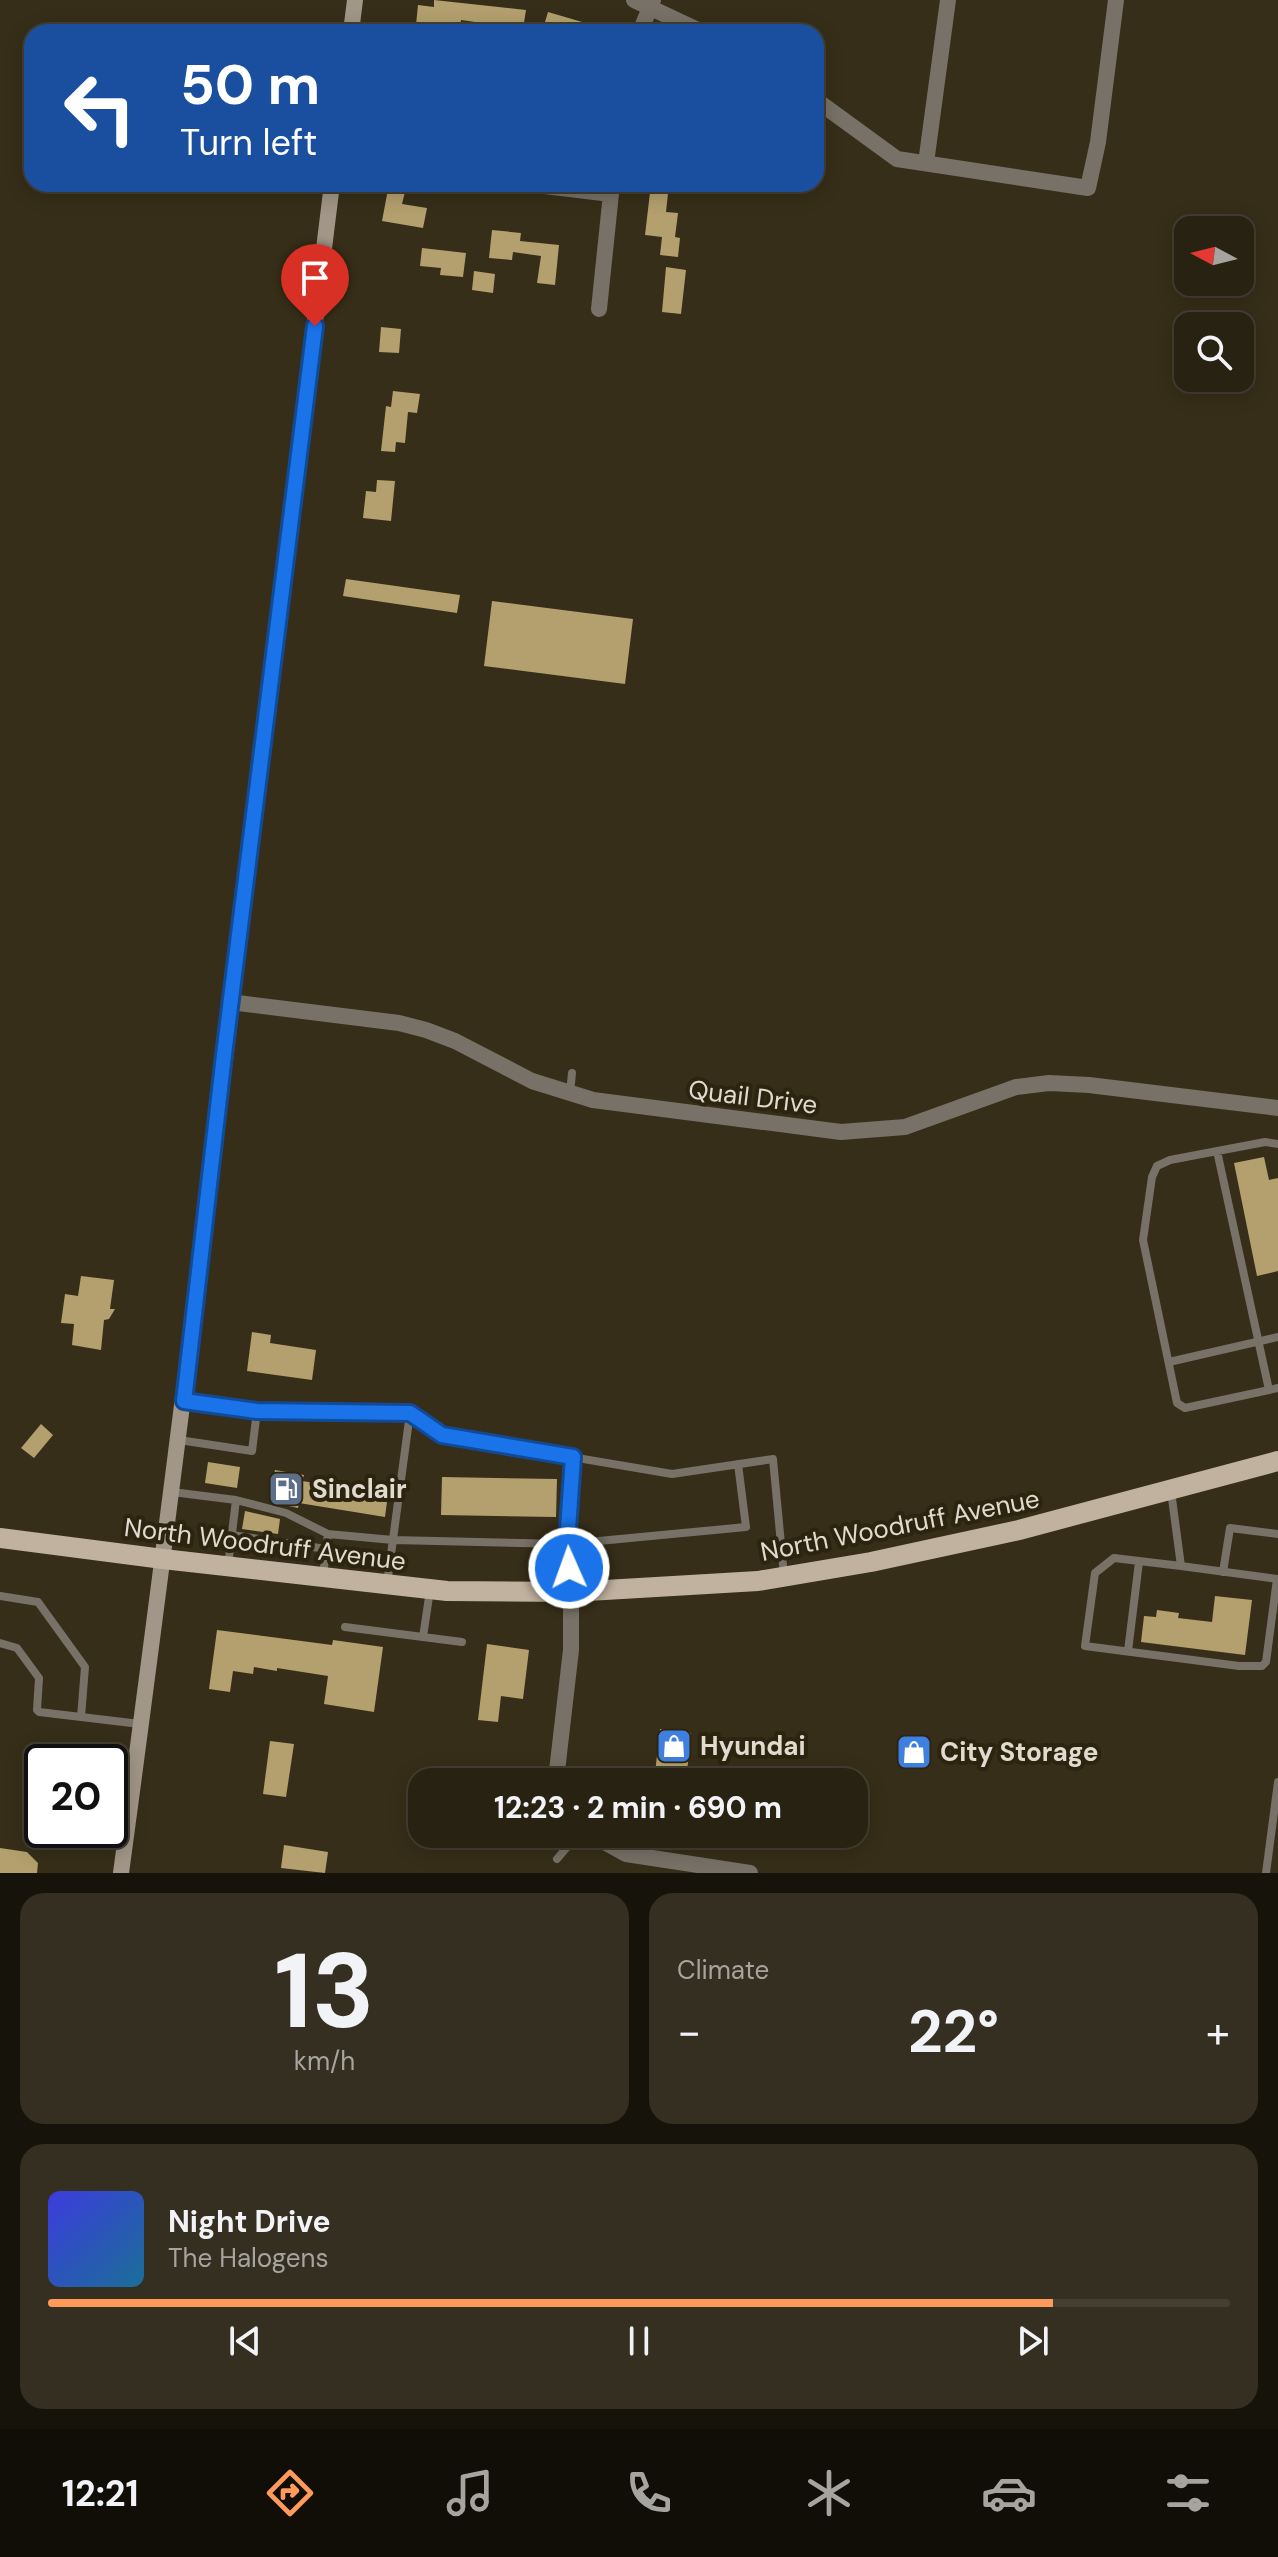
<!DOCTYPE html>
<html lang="en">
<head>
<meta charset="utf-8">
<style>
  :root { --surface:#282212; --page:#342f20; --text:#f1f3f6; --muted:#a5a49f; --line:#443f32; --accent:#ff9b5a }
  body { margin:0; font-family:"DM Sans",sans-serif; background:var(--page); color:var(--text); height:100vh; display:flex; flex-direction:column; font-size:30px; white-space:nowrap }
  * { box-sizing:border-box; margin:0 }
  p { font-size:26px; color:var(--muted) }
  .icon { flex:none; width:44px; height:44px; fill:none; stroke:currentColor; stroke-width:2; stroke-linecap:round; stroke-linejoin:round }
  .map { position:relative; height:1873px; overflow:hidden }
  .panel { display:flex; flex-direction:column; gap:20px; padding:20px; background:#16130a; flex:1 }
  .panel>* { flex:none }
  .guide { position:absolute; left:24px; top:24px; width:800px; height:168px; border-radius:24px; box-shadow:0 4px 20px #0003,0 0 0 2px var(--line); background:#1a4fa0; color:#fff; overflow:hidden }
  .needle { width:52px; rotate:277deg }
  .tools { position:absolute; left:1174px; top:216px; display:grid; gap:16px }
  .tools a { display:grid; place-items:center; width:80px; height:80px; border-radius:16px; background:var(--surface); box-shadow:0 4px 20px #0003,0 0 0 2px var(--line); font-size:40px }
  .speed { position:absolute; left:24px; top:1744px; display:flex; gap:16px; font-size:40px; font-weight:700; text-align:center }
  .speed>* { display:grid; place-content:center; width:104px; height:104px; border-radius:50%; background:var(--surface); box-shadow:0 4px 20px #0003,0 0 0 2px var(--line); line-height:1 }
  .speed .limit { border:4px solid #111; border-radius:12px; background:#fff; color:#111 }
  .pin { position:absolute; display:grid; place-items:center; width:68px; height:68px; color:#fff; margin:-82px -34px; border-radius:50% 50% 50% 0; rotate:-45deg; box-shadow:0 0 8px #0007 }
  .pin .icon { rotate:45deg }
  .me { position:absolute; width:88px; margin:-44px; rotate:358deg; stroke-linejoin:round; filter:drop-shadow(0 0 6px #0008) }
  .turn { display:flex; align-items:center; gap:28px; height:168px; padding:0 24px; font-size:36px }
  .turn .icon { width:104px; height:104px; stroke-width:2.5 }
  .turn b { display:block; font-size:56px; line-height:68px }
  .big { font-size:60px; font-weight:700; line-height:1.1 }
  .panel .tile { flex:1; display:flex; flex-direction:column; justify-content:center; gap:12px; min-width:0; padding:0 28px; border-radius:24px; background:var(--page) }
  .panel .dial { align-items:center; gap:0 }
  .dial b { font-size:104px; line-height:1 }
  .song { display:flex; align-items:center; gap:24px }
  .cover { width:96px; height:96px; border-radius:12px; background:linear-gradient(135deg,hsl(240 70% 55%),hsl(200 70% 35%)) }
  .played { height:8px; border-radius:4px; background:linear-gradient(90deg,var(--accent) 85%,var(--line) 85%) }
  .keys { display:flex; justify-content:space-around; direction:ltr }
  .heat { display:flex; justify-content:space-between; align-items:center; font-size:44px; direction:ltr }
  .panel .tiles { flex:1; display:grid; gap:20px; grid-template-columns:1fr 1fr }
  .tile:last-child { grid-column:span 2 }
  .trip { position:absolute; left:408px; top:1768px; width:460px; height:80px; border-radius:24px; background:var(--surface); box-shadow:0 4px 20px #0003,0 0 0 2px var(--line); font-weight:700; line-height:80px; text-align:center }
  .menu { display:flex; height:128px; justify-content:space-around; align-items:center; background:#100e07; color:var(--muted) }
  .menu .icon { width:56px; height:56px }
  .menu .selected { color:var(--accent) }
  .menu b { font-size:36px; color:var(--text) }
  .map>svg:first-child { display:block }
  .building { fill:#b4a06e }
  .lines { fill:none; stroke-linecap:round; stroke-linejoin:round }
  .lane { stroke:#777167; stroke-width:8 }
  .street { stroke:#777167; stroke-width:16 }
  .secondary { stroke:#a19687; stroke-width:16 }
  .primary { stroke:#c0b29f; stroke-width:20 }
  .route-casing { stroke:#114b97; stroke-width:20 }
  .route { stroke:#1a73e8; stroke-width:14 }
  .labels { text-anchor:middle; stroke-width:8; stroke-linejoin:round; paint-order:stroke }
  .street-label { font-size:26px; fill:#e0dbce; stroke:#2c240f }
  .poi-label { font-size:26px; font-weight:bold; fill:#e0dbce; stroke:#2c240f; text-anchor:start }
</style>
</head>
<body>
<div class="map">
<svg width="1278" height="1873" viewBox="0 0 1278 1873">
  <rect width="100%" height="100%" fill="#362e18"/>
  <path class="building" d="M 434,0 L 526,10 L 523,29 L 461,20 L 460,30 L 416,25 L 418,5 L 434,7 Z
    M 548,12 L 606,29 L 605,32 L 542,32 Z
    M 389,184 L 407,184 L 402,204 L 427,208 L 423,228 L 382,221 Z
    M 651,184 L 669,184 L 666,212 L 678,213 L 675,237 L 680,238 L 678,257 L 660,255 L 662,237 L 645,235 Z
    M 492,230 L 521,233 L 520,241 L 559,245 L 555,285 L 537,283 L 541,256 L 513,252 L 512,260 L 489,258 Z
    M 422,248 L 466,253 L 463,277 L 440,275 L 441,268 L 420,266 Z
    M 666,267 L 686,270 L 681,314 L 662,312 Z
    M 474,271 L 495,274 L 493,293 L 472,290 Z
    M 381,327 L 401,329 L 399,353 L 379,352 Z
    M 393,391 L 420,394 L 417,413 L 408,412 L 405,443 L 396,442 L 395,452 L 381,451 L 386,406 L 391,407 Z
    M 377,480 L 395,481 L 391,521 L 363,518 L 366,491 L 376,492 Z
    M 346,579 L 460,595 L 457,613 L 343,596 Z
    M 492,601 L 633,619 L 625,684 L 484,666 Z
    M 1264,1157 L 1269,1180 L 1278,1178 L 1278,1271 L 1257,1276 L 1234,1163 Z
    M 81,1276 L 114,1280 L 110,1309 L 115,1309 L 109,1319 L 104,1320 L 101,1350 L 72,1345 L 74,1324 L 61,1323 L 65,1294 L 78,1296 Z
    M 252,1332 L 271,1335 L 270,1343 L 316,1350 L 312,1380 L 247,1371 Z
    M 41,1424 L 53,1435 L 34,1458 L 21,1448 Z
    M 208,1462 L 240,1467 L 237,1488 L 205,1483 Z
    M 275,1470 L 304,1475 L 302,1481 L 388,1494 L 385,1517 L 299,1503 L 298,1508 L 274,1503 L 270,1497 Z
    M 442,1477 L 557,1479 L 556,1517 L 441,1515 Z
    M 245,1511 L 280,1519 L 278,1534 L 242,1529 Z
    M 1215,1596 L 1252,1600 L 1245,1655 L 1141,1642 L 1144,1616 L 1156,1617 L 1157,1610 L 1179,1613 L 1178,1618 L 1212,1622 Z
    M 217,1630 L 332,1645 L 333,1640 L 383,1647 L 374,1712 L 324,1704 L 328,1676 L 277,1668 L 277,1671 L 254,1667 L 253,1674 L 233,1671 L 230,1692 L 209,1689 Z
    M 487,1644 L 529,1650 L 523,1699 L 501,1696 L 498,1722 L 478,1720 Z
    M 660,1729 L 691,1733 L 686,1782 L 654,1782 Z
    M 270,1741 L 294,1744 L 286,1797 L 263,1794 Z
    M 284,1845 L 328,1852 L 325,1873 L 281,1868 Z
    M 0,1848 L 27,1852 L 38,1863 L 37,1873 L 0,1873 Z"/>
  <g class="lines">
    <path class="lane" d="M 570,1093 L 572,1073
      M 1278,1144 L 1265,1142 L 1170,1160 L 1157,1166 L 1152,1177 L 1143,1240 L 1177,1403 L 1185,1408 L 1278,1388
      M 1217,1151 L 1269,1390
      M 1169,1362 L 1278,1337
      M 257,1411 L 410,1413 L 387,1584
      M 410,1413 L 442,1435 L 672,1474 L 773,1459 L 784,1576
      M 179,1440 L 252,1451 L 257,1411 L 184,1401
      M 1171,1491 L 1181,1566 L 1277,1579 L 1266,1662 L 1262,1666 L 1239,1666 L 1085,1646 L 1095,1573 L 1114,1558 L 1181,1566
      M 172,1492 L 236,1500 L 286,1513 L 328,1534 L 393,1540 L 567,1544 L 746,1527 L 738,1464
      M 232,1535 L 326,1549
      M 228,1566 L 236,1500
      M 1223,1572 L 1230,1528 L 1278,1534
      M 323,1576 L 328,1534
      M 571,1592 L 567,1544 L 573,1457
      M 0,1596 L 38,1602 L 85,1667 L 81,1717
      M 345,1627 L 423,1637 L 430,1590
      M 423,1637 L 462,1642
      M 0,1643 L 17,1648 L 39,1678 L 37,1710 L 39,1712 L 140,1724
      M 1128,1651 L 1139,1562
      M 557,1859 L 578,1834
      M 1266,1873 L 1278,1782"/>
    <path class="street" d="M 634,0 L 702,32
      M 640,32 L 653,0
      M 816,100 L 897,159 L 1088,188 L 1098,142 L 1116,0
      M 926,163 L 948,0
      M 528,184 L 611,194
      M 599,309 L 612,184
      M 230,1002 L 399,1023 L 426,1030 L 455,1041 L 532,1081 L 593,1100 L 841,1132 L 905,1127 L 1016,1087 L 1049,1083 L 1089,1085 L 1278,1108
      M 561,1782 L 557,1771 L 571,1650 L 571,1592
      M 590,1834 L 626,1854 L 750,1873"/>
    <path class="secondary" d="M 351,32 L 355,0
      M 121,1873 C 197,1311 262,747 332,184"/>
    <path class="primary" d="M 0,1538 L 163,1559 L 447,1591 L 571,1592 L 758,1581 L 871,1562 L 1019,1530 L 1278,1461"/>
  </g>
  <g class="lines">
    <defs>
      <path id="route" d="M 315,326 L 224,1055 L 184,1401 L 257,1411 L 410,1413 L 442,1435 L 573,1457 L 567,1544 L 569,1568"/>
    </defs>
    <use href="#route" class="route-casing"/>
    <use href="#route" class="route"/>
  </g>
  <defs>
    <symbol id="fuel-square" viewBox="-11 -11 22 22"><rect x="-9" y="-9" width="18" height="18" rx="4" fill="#5c6f8a" stroke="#2c240f"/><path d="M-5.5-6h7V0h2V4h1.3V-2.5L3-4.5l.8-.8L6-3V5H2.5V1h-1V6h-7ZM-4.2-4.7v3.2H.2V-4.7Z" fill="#fff"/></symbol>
    <symbol id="shop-square" viewBox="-11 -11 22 22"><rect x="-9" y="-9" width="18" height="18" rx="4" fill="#3f7fe0" stroke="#2c240f"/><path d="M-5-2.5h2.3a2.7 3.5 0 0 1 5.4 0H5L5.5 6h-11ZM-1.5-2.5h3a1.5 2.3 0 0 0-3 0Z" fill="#fff"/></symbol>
  </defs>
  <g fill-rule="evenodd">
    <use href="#fuel-square" x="266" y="1469" width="40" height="40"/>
    <use href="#shop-square" x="654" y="1726" width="40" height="40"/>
    <use href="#shop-square" x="894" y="1732" width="40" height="40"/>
  </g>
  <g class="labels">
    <g class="street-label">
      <text transform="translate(753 1097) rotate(7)" y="9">Quail Drive</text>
      <text transform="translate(900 1525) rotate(-11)" y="9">North Woodruff Avenue</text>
      <text transform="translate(265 1544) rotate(7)" y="9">North Woodruff Avenue</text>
    </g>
    <g class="poi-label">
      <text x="312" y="1498">Sinclair</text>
      <text x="700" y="1755">Hyundai</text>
      <text x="940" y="1761">City Storage</text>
    </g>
  </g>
</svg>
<div class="tools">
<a><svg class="needle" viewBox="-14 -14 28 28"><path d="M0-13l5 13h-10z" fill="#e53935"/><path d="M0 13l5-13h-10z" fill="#a5a49f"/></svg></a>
<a><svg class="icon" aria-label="search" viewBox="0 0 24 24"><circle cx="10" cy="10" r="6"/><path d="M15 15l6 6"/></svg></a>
</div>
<div class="speed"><div class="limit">20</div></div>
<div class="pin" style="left:315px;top:326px;background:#d93025"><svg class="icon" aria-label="arrive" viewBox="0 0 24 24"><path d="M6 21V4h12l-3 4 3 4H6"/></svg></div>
<svg class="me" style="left:569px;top:1568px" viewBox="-20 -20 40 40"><circle r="17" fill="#1a73e8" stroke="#fff" stroke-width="3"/><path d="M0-11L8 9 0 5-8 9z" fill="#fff"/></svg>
<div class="trip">12:23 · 2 min · 690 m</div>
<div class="guide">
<div class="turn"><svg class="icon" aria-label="left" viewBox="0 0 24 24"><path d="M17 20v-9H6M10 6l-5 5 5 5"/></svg><div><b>50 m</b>Turn left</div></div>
</div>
</div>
<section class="panel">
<div class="tiles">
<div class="tile dial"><b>13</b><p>km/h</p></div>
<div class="tile"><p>Climate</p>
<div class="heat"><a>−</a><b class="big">22°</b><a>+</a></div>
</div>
<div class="tile">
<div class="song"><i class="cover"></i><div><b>Night Drive</b><p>The Halogens</p></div></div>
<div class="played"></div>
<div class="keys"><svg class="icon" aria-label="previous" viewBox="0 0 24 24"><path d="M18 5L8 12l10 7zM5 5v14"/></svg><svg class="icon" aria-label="pause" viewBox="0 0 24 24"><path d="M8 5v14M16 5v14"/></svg><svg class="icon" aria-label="next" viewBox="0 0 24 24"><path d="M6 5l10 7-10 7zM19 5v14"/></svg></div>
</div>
</div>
</section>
<nav class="menu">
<b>12:21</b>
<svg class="icon selected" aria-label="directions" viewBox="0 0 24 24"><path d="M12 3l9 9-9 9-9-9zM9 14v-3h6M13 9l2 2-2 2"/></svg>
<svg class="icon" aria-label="music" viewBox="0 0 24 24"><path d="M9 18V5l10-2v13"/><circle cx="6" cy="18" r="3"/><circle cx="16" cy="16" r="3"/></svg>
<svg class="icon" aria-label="phone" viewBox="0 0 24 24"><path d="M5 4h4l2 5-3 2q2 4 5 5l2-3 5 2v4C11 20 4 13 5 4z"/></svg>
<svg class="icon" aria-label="climate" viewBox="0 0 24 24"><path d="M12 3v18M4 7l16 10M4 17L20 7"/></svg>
<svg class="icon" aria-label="car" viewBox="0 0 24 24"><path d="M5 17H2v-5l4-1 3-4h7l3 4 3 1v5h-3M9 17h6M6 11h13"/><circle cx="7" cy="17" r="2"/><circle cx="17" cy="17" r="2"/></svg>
<svg class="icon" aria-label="filters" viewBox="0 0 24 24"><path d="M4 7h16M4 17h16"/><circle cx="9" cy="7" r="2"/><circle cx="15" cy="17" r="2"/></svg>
</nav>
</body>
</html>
